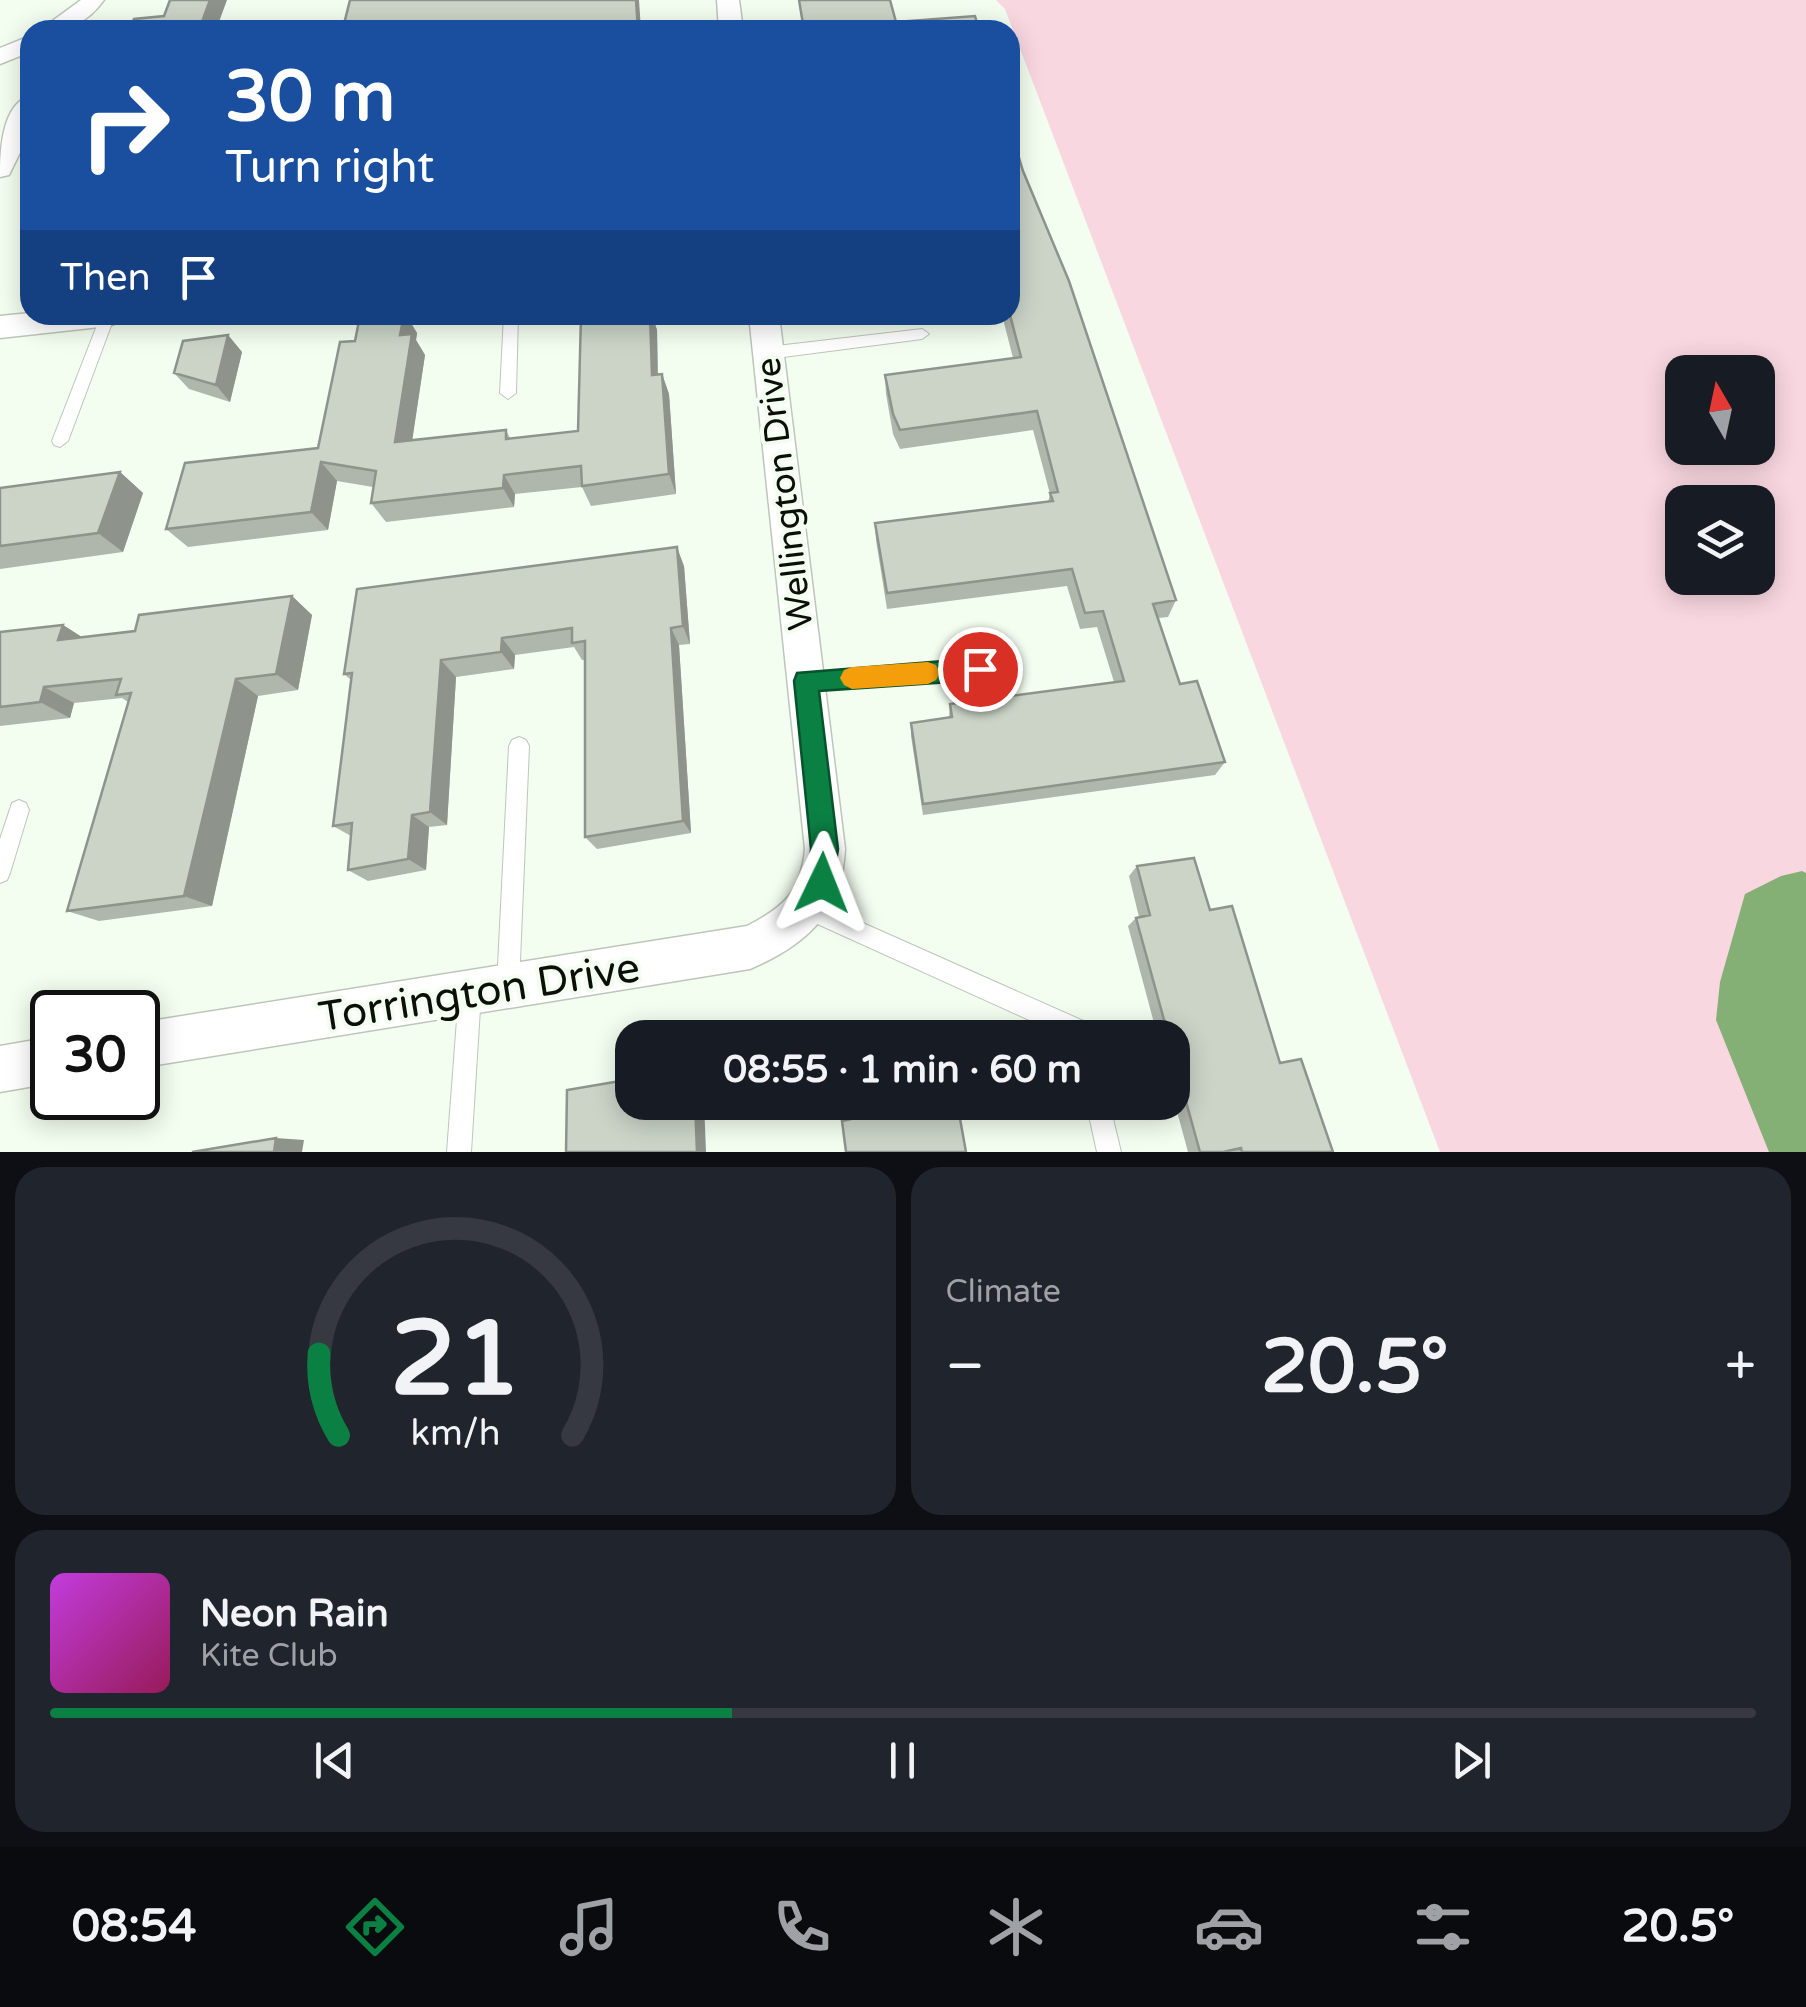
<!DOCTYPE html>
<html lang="en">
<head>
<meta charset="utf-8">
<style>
  :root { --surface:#171b24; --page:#20242c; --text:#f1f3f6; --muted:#9ea1a6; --line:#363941; --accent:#0b8043 }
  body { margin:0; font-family:"Varela Round",sans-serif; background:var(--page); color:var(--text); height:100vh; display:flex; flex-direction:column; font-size:38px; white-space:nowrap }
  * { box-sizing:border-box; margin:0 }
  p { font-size:32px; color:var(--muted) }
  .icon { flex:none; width:55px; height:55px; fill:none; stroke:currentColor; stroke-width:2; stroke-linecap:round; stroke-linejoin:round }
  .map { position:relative; height:1152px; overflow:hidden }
  .panel { display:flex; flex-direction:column; gap:15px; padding:15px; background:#0d0f14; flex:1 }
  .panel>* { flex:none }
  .guide { position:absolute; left:20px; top:20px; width:1000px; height:305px; border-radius:30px; box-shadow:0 5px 25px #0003; background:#1a4fa0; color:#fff; overflow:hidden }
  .needle { width:65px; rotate:351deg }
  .fabs { position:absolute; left:1665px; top:355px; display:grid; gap:20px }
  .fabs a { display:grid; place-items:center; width:110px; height:110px; border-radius:20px; background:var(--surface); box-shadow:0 5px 25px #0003; font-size:50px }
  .speed { position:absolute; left:30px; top:990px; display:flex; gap:20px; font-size:50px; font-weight:700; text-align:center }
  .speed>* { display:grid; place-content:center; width:130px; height:130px; border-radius:50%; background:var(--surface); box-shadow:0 5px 25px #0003; line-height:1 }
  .speed .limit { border:5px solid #111; border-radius:15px; background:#fff; color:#111 }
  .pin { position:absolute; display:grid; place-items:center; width:85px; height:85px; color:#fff; margin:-42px; border:5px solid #fff; border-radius:50%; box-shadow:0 2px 10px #0007 }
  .me { position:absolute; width:110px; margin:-55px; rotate:2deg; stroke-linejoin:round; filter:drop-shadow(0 0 8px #0008) }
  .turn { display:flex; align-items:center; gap:35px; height:210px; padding:0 40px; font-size:45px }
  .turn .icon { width:130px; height:130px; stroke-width:2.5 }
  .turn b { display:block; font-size:70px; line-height:85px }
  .then { display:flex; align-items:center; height:95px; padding:0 40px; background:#0003; gap:20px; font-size:38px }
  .big { font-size:75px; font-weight:800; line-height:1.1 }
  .panel .card { flex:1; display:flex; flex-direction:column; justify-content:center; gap:15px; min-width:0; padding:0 35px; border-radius:30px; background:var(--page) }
  .panel .dial { align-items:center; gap:0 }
  .dial svg { height:260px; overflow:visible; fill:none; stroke:var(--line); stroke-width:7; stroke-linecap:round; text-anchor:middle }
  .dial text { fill:var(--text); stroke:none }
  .song { display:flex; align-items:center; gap:30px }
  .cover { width:120px; height:120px; border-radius:15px; background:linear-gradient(135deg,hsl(290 70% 55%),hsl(330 70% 35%)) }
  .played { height:10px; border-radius:5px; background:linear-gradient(90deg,var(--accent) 40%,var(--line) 40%) }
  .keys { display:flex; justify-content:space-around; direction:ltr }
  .heat { display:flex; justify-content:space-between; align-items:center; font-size:55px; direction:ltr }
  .panel .tiles { flex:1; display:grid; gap:15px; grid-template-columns:1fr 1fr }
  .card:last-child { grid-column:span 2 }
  .trip { position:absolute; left:615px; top:1020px; width:575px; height:100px; border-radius:30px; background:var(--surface); box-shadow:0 5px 25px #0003; font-weight:800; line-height:100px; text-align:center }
  .menu { display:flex; height:160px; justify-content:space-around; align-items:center; background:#090b0e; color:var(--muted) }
  .menu .icon { width:70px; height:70px }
  .menu .on { color:var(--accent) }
  .menu b { font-size:45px; color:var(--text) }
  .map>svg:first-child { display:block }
  .green { fill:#f9d7e1; fill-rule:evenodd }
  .water { fill:#84af75 }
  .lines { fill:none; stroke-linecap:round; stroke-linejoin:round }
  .lane-casing { stroke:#bdc6b9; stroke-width:2 }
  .street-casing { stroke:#bdc6b9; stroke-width:3 }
  .lane { fill:#fff; fill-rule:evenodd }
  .street { fill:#fff; fill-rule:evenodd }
  .wall { fill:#afb6ab }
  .shaded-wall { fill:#8e948b }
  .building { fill:#cbd4c7; stroke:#8e948b; stroke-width:2.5 }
  .route { fill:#0b8043; stroke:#07532c; stroke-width:2.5 }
  .slow { fill:#f59e0b }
  .labels { text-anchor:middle; stroke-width:8; stroke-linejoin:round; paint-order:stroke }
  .street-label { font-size:35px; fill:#0b0e09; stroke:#f4fef0 }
  .near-street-label { font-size:42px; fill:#0b0e09; stroke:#f4fef0 }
</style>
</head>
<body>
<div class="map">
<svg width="1806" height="1152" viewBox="0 0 1806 1152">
  <rect width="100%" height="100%" fill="#f4fef0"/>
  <path class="green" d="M 996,0 L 1806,0 L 1806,1152 L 1440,1152 L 1005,9 ZM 1682,372 L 1758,372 L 1758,448 L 1682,448 ZM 1682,502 L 1758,502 L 1758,578 L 1682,578 Z"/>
  <path class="water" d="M 1802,871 L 1806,873 L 1806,1152 L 1769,1152 L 1716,1020 L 1720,982 L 1745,894 L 1781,876 Z"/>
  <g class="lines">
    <defs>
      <path id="lane" d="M 101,315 L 115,315 L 68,441 L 60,447 L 54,445 L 52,441 Z
        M 504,315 L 518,315 L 516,393 L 508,399 L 500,393 Z
        M 922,329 L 929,334 L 922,339 L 768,359 L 760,353 L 768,347 Z
        M 980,661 L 987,663 L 989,669 L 987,675 L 980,677 L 806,690 L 799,687 L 797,681 L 799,675 L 806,672 Z
        M 519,737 L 526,740 L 529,746 L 519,985 L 516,993 L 508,996 L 500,993 L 497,985 L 509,746 L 512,740 Z
        M 19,800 L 26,803 L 29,810 L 10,873 L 7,880 L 0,883 L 0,839 L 12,803 Z
        M 809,899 L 1088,1023 L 1093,1038 L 1069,1038 L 802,917 L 798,910 L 802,903 Z
        M 470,982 L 478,985 L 481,993 L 471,1152 L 447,1152 L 459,993 L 462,985 Z
        M 1086,1102 L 1109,1102 L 1121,1152 L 1097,1152 Z"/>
      <path id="street" d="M 81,0 L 104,0 C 86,24 70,30 40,30 Z
        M 717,0 L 739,0 L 743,30 L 719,30 Z
        M 30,36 L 30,52 L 0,64 L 0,48 Z
        M 30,96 L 30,132 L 9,175 L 0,177 C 0,154 1,104 30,96 Z
        M 30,313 L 30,315 L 124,315 L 119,322 L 109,326 L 0,338 L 0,316 Z
        M 749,315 L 779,315 L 845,849 C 842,913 806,945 750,969 L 138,1068 L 138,1023 L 747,926 C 784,907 801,892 805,849 Z
        M 52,1037 L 52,1083 L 0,1092 L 0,1046 Z"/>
    </defs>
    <use href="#lane" class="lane-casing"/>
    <use href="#street" class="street-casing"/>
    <use href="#lane" class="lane"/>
    <use href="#street" class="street"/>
  </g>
  <path class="wall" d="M 1023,171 L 1176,600 L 1168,617 L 1158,618 L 1180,684 L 1225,762 L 1215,775 L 923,815 L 911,736 L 911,723 L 949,717 L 950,704 L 1114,682 L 1097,627 L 1080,629 L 1067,586 L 887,609 L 876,540 L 875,523 L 1048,502 L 1050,494 L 1033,430 L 900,449 L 893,434 L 886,394 L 885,375 L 1013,358 L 1002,315 L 1010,315 Z
    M 369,315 L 406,315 L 417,333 L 416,340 L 425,355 L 412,440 L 506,430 L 510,438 L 578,431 L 591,315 L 652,315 L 657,330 L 658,374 L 662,374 L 669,394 L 676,494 L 591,506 L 582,487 L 515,494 L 514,507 L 386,522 L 371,503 L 373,487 L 337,481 L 328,530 L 188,547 L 166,529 L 318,448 Z
    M 228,335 L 242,352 L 230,402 L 189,389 L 174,373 Z
    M 120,472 L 143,493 L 123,552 L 0,569 L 0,488 Z
    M 684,566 L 690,644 L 679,645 L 691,833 L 597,849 L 585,837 L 585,660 L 582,660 L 574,647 L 515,655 L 514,669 L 456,677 L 447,825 L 429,827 L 426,870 L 368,881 L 348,870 L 351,836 L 333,826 L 351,680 L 344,674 Z
    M 292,596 L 312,615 L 298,690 L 258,696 L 212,906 L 99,921 L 67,911 L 128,702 L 122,698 L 74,703 L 70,718 L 0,726 L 0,632 L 63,625 L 82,637 L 135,631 Z
    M 1137,866 L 1210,910 L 1280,1063 L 1333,1152 L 1188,1152 L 1172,1093 L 1172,1038 L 1158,1038 L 1128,926 L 1136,918 L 1139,917 L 1129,876 Z"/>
  <path class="shaded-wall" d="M 210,0 L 227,0 L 216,30 L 199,30 Z
    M 636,0 L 639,0 L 641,30 L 638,30 Z
    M 404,315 L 406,315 L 417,333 L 416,340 L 425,355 L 409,462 L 395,442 L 400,335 Z
    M 650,315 L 652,315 L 657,330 L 658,396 L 652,375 Z
    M 228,335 L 242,352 L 230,402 L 216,385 Z
    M 662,374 L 669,394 L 676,494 L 669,474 Z
    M 321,462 L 337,481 L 328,530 L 311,512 Z
    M 120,472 L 143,493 L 123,552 L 98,533 Z
    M 504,475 L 515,494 L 514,507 L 503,488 Z
    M 677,547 L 684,566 L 690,644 L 683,626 Z
    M 292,596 L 312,615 L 298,690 L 276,674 Z
    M 63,625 L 91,643 L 58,640 Z
    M 671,628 L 679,645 L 691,833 L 683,821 Z
    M 502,638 L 515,655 L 514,669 L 501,652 Z
    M 441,660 L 456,677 L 447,825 L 430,812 Z
    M 236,679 L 258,696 L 212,906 L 184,896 Z
    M 44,687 L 74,703 L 70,718 L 40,702 Z
    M 412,815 L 429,827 L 426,870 L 408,859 Z
    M 695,1102 L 704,1102 L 706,1152 L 697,1152 Z
    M 276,1138 L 304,1140 L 302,1152 L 274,1152 Z"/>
  <path class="building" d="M 170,0 L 210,0 L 199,30 L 129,30 L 134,19 L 164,16 Z
    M 350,0 L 636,0 L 638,30 L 346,30 L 343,28 Z
    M 799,0 L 890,0 L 896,22 L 975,16 L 979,30 L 804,30 Z
    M 1010,128 L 1023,171 L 1069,281 L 1176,600 L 1153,604 L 1180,684 L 1197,681 L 1225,762 L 923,804 L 911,723 L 952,717 L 950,704 L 1124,681 L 1103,611 L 1085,613 L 1072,569 L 887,593 L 875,523 L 1053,501 L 1050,493 L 1058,492 L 1037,411 L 900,430 L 893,414 L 885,375 L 1021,357 L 1010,315 Z
    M 369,315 L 404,315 L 400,335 L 412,334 L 395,442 L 506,430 L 506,439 L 578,431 L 581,316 L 650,315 L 652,375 L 662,374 L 669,474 L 582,486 L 581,466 L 504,475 L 503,488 L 371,503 L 376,471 L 321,462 L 311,512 L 166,529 L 185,463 L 318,448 L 340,342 L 355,341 L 360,316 Z
    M 228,335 L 216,385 L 174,373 L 183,341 Z
    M 120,472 L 98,533 L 0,546 L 0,488 Z
    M 677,547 L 683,626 L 671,628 L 683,821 L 585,837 L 585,641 L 572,643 L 572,628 L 502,638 L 501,652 L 441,660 L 430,812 L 412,815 L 408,859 L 348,870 L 352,823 L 333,826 L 352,673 L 344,674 L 357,589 Z
    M 292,596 L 276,674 L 236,679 L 184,896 L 67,911 L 131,693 L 116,695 L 121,679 L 44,687 L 40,702 L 0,707 L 0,632 L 63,625 L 58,640 L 135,631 L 139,615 Z
    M 1194,858 L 1210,910 L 1232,906 L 1280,1063 L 1301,1059 L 1333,1152 L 1242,1152 L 1241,1148 L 1223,1152 L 1200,1152 L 1172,1051 L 1172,1038 L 1169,1038 L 1136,918 L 1150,915 L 1137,866 Z
    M 632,1079 L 632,1102 L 695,1102 L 697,1152 L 566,1152 L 567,1090 Z
    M 930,1102 L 957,1102 L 966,1152 L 846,1152 L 842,1121 Z
    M 276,1138 L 274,1152 L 192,1152 Z"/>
  <path class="route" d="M 980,658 L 989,661 L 992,669 L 989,677 L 980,680 L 819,691 L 838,849 L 831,892 L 822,896 L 812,892 L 808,883 L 811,849 L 794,681 L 797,673 Z"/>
  <path class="slow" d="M 928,662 L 936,665 L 940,673 L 936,680 L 928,684 L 852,689 L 844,685 L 840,678 L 844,670 L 852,667 Z"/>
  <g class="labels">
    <g class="street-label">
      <text transform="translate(784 494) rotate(-97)" y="12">Wellington Drive</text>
    </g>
    <g class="near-street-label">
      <text transform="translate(479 991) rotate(-9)" y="15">Torrington Drive</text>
    </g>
  </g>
</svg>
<div class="fabs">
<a><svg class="needle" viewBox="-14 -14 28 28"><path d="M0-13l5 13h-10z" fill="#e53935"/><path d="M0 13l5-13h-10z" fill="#9ea1a6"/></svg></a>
<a><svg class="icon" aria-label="layers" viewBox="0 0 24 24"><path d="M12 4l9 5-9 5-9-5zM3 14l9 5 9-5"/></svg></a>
</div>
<div class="speed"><div class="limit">30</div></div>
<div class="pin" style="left:980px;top:669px;background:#d93025"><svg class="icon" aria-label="arrive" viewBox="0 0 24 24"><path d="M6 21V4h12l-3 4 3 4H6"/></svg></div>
<svg class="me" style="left:822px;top:883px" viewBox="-20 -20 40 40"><path d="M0-17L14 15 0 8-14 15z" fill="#0b8043" stroke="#fff" stroke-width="4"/></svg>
<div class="trip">08:55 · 1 min · 60 m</div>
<div class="guide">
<div class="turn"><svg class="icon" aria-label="right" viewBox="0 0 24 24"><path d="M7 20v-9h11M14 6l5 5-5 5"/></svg><div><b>30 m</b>Turn right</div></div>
<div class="then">Then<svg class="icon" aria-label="arrive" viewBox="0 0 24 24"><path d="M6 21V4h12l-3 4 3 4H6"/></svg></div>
</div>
</div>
<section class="panel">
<div class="tiles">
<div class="card dial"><svg viewBox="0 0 100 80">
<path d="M14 69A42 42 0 1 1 86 69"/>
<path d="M14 69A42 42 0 0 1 8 44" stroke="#0b8043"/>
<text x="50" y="56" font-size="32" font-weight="700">21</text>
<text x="50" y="72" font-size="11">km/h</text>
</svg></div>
<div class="card"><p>Climate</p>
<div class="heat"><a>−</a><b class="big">20.5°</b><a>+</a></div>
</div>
<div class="card">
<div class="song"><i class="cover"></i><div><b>Neon Rain</b><p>Kite Club</p></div></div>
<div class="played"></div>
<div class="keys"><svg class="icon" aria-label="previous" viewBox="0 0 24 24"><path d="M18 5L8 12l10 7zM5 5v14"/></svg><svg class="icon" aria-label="pause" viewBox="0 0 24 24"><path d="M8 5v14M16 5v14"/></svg><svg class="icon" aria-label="next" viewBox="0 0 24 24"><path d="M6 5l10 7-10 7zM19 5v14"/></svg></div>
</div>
</div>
</section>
<nav class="menu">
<b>08:54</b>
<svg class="icon on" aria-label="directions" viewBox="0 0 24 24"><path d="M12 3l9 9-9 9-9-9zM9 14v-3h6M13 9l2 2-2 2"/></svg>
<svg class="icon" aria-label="music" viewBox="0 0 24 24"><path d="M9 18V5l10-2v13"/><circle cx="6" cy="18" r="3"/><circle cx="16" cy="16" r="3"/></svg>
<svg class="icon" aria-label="phone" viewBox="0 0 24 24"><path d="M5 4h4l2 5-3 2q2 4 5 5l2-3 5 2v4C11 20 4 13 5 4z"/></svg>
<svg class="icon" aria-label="climate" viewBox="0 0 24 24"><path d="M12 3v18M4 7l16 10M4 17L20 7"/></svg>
<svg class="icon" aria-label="car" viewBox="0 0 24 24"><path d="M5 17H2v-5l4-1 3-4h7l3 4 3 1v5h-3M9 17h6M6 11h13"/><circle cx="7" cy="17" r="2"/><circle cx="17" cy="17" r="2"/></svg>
<svg class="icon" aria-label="filters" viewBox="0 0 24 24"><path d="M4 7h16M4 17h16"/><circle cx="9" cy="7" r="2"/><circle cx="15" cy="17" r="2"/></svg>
<b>20.5°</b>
</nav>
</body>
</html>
